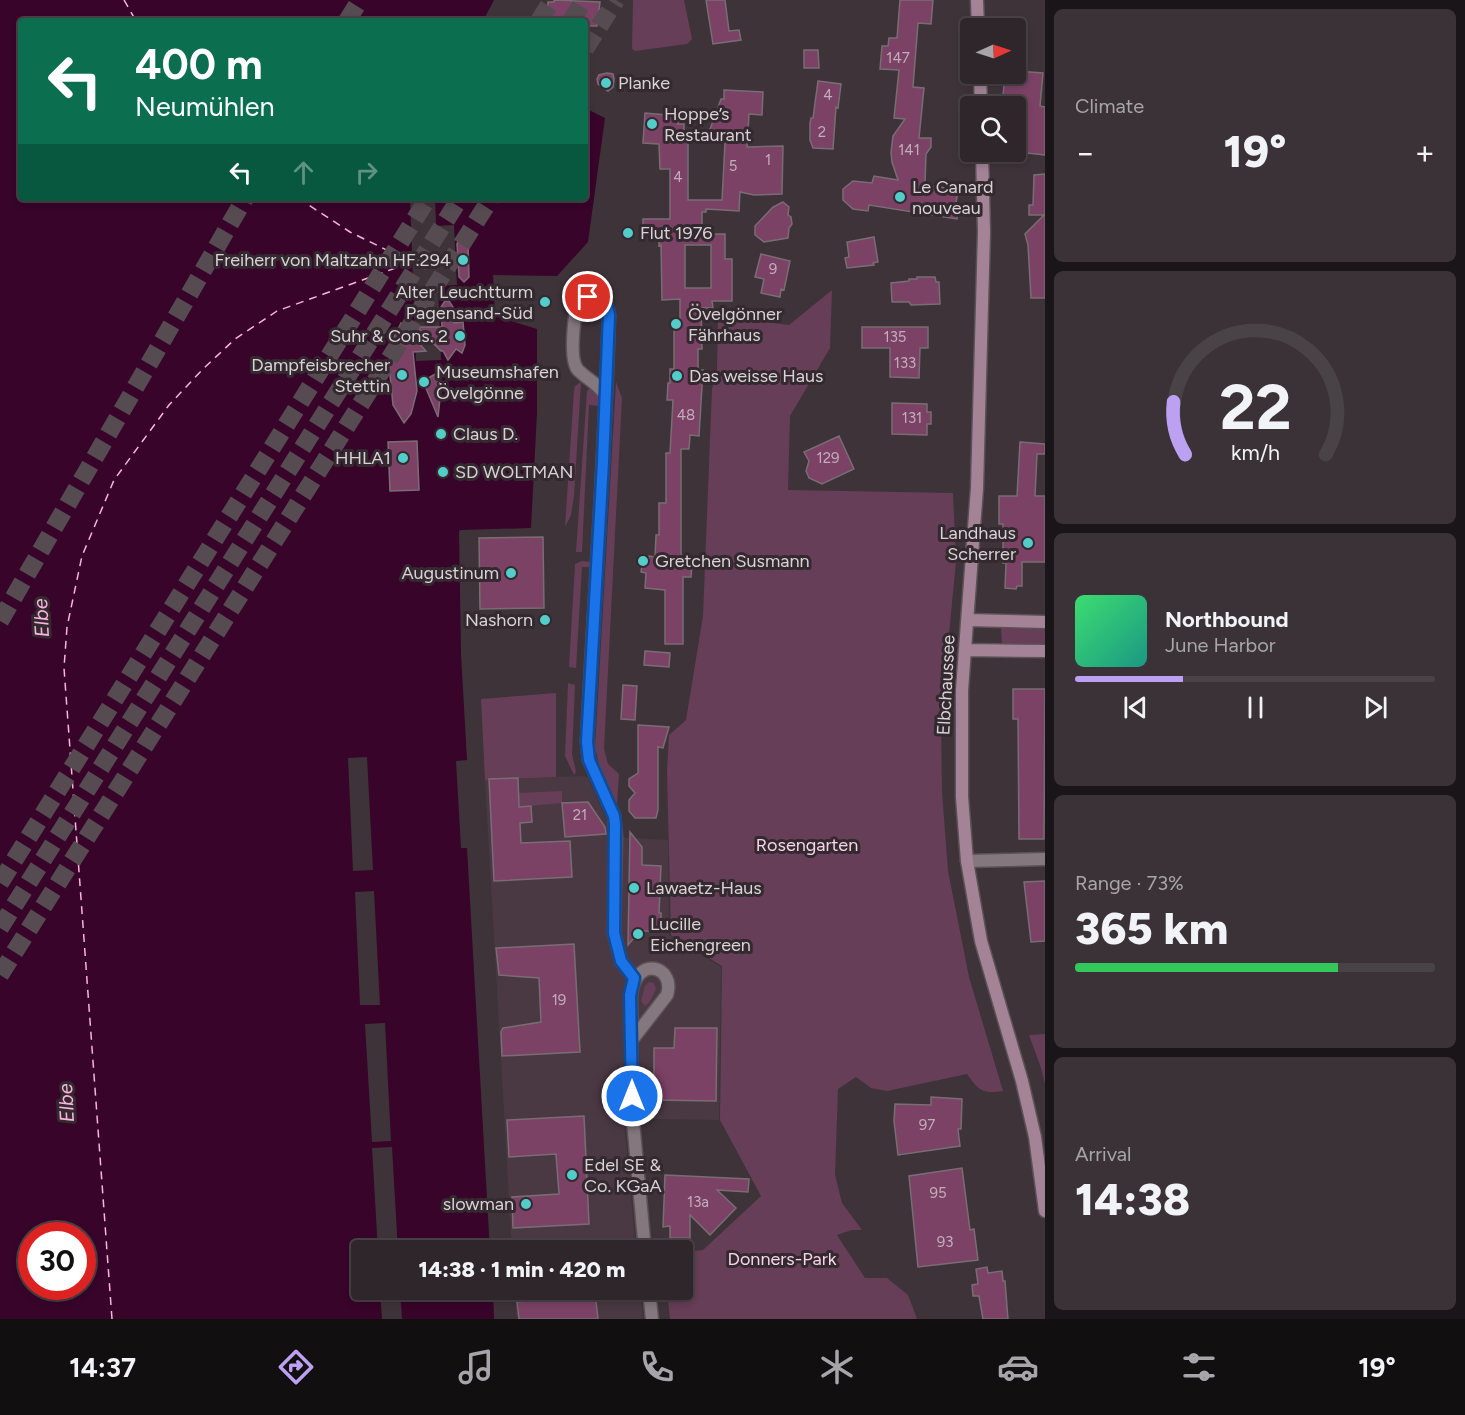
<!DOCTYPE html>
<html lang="en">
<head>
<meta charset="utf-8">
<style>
  :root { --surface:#2e262b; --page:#3a3237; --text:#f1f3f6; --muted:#a7a5a9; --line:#494347; --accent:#bca0f2 }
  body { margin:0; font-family:Figtree,sans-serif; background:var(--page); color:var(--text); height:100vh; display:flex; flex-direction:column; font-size:22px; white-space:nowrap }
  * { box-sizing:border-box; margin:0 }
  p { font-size:20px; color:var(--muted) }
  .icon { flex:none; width:33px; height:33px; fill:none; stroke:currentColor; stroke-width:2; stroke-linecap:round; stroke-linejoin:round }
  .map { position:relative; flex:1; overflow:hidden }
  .sheet { display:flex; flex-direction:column; gap:9px; padding:9px; background:#191518; width:420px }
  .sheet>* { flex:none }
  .hud { position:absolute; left:18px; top:18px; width:570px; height:183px; border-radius:6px; box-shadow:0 3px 9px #0003,0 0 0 2px var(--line); background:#0b6e4f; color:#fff; overflow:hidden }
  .needle { width:39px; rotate:87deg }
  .controls { position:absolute; left:960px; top:18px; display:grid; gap:12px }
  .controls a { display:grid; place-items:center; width:66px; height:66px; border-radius:6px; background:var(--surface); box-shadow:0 3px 9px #0003,0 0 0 2px var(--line); font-size:30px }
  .speed { position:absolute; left:18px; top:1222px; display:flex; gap:12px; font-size:30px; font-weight:700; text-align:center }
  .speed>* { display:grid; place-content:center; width:78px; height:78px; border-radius:50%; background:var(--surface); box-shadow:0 3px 9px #0003,0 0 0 2px var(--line); line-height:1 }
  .speed .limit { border:9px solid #d22; background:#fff; color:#111 }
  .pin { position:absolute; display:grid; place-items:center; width:51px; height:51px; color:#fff; margin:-26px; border:3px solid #fff; border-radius:50%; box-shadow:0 2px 6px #0007 }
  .me { position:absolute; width:66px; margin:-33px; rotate:0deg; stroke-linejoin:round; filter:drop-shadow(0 0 4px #0008) }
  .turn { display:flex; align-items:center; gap:21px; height:126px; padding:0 18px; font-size:27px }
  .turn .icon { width:78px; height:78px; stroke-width:2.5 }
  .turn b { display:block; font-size:42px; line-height:51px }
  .lanes { display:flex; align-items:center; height:57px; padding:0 18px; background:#0003; justify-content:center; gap:30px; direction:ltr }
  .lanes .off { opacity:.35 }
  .big { font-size:45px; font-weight:800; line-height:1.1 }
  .sheet .widget { flex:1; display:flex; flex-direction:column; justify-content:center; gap:9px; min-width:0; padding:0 21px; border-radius:9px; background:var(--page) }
  .sheet .dial { align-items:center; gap:0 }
  .dial svg { height:156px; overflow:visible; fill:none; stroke:var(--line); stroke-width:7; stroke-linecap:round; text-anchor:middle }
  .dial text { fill:var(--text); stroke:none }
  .song { display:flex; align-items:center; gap:18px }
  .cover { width:72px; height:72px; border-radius:9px; background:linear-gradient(135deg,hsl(140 70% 55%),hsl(170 70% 35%)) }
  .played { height:6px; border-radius:3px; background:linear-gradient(90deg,var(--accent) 30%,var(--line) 30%) }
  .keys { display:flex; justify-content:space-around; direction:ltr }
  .heat { display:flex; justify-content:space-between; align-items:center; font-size:33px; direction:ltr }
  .charge { height:9px; border-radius:4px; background:linear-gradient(90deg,#34c759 73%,var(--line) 0) }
  .trip { position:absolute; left:351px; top:1240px; width:342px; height:60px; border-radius:6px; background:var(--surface); box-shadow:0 3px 9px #0003,0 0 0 2px var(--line); font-weight:800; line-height:60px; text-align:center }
  .tab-bar { display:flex; height:96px; justify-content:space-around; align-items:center; background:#120f11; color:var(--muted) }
  .tab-bar .icon { width:42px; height:42px }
  .tab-bar .current { color:var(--accent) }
  .tab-bar b { font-size:27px; color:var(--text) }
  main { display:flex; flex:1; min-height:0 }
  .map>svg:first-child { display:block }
  .built { fill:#4a3943 }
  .green { fill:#663e57 }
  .water { fill:#38042a; fill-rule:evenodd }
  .pier { fill:#3e3339 }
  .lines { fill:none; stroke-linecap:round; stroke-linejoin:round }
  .ferry { stroke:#fab4de; stroke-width:1.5; stroke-dasharray:8 6; stroke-linecap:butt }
  .building { fill:#7b4266; stroke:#796d74; stroke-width:1.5; fill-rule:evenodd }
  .highway-tunnel { stroke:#554b51; stroke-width:18; stroke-dasharray:18 9; stroke-linecap:butt }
  .street-casing { stroke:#5a5257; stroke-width:15 }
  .secondary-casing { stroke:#5a5257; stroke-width:15 }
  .street { stroke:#84777e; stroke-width:12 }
  .secondary { stroke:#a48397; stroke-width:12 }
  .route-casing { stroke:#114b97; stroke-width:15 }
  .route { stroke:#1a73e8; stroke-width:10 }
  .poi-dot { fill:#53cdca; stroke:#33292f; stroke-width:2 }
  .labels { text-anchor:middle; stroke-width:6; stroke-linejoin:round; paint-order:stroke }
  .number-label { font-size:15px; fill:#c2aeba }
  .poi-label { font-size:18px; fill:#d9d2d6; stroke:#33292f; text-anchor:start }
  .street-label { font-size:18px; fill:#d9d2d6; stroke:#33292f }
  .park-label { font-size:18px; fill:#f8d4e9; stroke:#33292f }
  .water-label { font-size:20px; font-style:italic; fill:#fab4de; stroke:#33292f }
</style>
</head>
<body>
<main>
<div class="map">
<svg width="1045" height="1319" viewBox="0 0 1045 1319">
  <rect width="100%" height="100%" fill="#3e3339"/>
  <path class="built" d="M 584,776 L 588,778 L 614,837 L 668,840 L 669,935 L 721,967 L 719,1120 L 652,1119 L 624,1121 L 636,1251 L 512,1251 L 485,780 Z
    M 515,1290 L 640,1290 L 643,1319 L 517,1319 Z"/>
  <path class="green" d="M 633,0 L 684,0 L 692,39 L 687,44 L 635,51 L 632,49 Z
    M 832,290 L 830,348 L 790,416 L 788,490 L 953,493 L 956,562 L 941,716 L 942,792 L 948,871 L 969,977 L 1003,1091 C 982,1094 979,1091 967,1074 L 887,1091 L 871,1088 L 856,1077 L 838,1089 L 835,1175 L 842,1203 L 862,1230 L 852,1230 L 837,1235 L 865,1278 L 887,1278 L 908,1295 L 917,1319 L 670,1319 L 667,1290 L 682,1290 L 683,1252 L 703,1250 L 761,1196 L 720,1120 L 722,966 L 671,935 L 667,771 L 669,735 L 686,720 L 703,616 L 712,389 L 717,369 L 718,316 L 789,325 Z
    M 581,382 L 574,496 L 571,515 L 565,527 L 574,390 L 575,386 Z
    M 616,382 L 622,398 L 604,749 L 608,764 L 619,774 L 617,804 L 600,768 L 595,748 Z
    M 590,388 L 597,394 L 600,406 L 589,405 L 582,552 L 576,552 L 587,391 Z
    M 582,561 L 591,562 L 591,567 L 582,567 L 576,668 L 569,667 L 575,564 Z
    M 1001,628 L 1045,628 L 1045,644 L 1002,644 Z
    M 568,683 L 575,685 L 572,754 L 576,772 L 574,775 L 565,756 Z
    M 556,693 L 556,777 L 485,780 L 481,699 Z
    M 562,791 L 562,803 L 519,807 L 519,793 Z
    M 649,982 L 654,983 L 656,989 L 649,1003 L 645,1006 L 641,1001 L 645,986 Z
    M 1045,1034 L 1045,1084 L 1041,1068 L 1029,1035 Z"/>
  <path class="water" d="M 0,0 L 494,0 L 483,21 L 21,21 L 21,198 L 585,198 L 585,108 L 605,118 L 588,242 L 557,276 L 493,275 L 495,316 L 537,329 L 537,413 L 531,528 L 461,530 L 459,531 L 461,654 L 467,760 L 456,761 L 461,848 L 467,848 L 490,1251 L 362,1251 L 362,1290 L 493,1290 L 494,1319 L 0,1319 ZM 32,1236 L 82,1236 L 82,1287 L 32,1287 Z"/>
  <path class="pier" d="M 410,198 L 435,198 L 436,226 L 454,225 L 457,285 L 438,286 L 441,360 L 416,361 Z
    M 367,757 L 373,870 L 353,871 L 348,758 Z
    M 374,891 L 380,1005 L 360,1005 L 355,892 Z
    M 385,1023 L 391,1141 L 372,1142 L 365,1024 Z
    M 392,1147 L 398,1251 L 378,1251 L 372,1148 Z
    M 380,1290 L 400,1290 L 402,1319 L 382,1319 Z"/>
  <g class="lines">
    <path class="ferry" d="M 124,0 L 136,21
      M 298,198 L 350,232 L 411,262
      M 112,1319 L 64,668 L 67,627 L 82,556 L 114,480 L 169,405 L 203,369 L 235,339 L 277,311 L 412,262"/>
  </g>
  <path class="building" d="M 554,0 L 600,2 L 597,26 L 585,26 L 585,21 L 547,21 L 548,2 L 554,2 Z
    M 706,0 L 725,0 L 729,31 L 739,30 L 741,40 L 713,44 Z
    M 900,0 L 933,0 L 931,24 L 918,23 L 913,87 L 924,88 L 919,138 L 931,138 L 931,147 L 926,154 L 925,185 L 958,190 L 956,203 L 959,204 L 957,219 L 869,205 L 868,211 L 853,209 L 843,200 L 843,189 L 853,181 L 872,183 L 874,176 L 898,180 L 892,162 L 891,153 L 893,136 L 905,119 L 894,118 L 899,70 L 880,69 L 882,46 L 888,46 L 889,38 L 897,38 Z
    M 804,50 L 818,50 L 819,68 L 804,68 Z
    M 1016,71 L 1043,73 L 1040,106 L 1045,107 L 1045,155 L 1027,153 L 1019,159 L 1021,128 L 1017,128 L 1020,96 L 1003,95 L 1005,74 L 1016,74 Z
    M 607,73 L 613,74 L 614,79 L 613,87 L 608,91 L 598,84 L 597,79 L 599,75 Z
    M 818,81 L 841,84 L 838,108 L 836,107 L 833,149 L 813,148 L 810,140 L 810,123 L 811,118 L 813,118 Z
    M 724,90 L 763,92 L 762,115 L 749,114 L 747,147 L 783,146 L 782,194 L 754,195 L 740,192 L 739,211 L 706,209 L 706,212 L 702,212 L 702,234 L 725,234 L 725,259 L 732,259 L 732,301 L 712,301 L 713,308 L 701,308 L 702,349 L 698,349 L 698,370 L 703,370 L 699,436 L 690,435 L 689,449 L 681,449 L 681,563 L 692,564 L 691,577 L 683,577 L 683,644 L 665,644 L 665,590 L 645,588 L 646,573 L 641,572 L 643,560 L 648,561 L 649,556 L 655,557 L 656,535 L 659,535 L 659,503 L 666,503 L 666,453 L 670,453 L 673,400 L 667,400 L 668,383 L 670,383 L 670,369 L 674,369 L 674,319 L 680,319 L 680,299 L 662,300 L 661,245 L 659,246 L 659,235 L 643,235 L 643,219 L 670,219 L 670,169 L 660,169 L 659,144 L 643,143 L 645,113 L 679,116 L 678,124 L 684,124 L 684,140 L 688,140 L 688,200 L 722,200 L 725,143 L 710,142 L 709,132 L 721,99 L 724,99 ZM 685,245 L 711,245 L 711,288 L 685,288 Z
    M 1045,174 L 1045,298 L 1031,298 L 1028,245 L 1025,234 L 1044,215 L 1029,215 L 1029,205 L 1033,205 L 1034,175 Z
    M 783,202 L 789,207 L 788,215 L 791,217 L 792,224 L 789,228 L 788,238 L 764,242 L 755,235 L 755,226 L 773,207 Z
    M 462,232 L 468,244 L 469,277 L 464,282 L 459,277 L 457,244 Z
    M 874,237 L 878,262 L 873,263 L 874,265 L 847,268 L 845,258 L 849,257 L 847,242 Z
    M 761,254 L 790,261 L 784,290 L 781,289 L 780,297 L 761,293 L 764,279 L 755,277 Z
    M 917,277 L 935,277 L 936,282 L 939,282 L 940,304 L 911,305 L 909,302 L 892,302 L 891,283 L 909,281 L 909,279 L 917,279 Z
    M 445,301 L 449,301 L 453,307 L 454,323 L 463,322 L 465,345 L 462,353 L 456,349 L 448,360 L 443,351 L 441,351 L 417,327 L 442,327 L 441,307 Z
    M 401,323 L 426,351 L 413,352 L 417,391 L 411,414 L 404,423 L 393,405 L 389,365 L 392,341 Z
    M 862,327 L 928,327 L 928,348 L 920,348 L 919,378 L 890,377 L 890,348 L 862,348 Z
    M 437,373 L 441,389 L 438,417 L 423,381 Z
    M 892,403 L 927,404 L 927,412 L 931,412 L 931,424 L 927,424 L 927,435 L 892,434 Z
    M 839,436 L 854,469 L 822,484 L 809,478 L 806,471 L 809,461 L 804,452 Z
    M 417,441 L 419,490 L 390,491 L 388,442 Z
    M 1020,442 L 1045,444 L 1045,454 L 1037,454 L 1035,496 L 1045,496 L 1045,562 L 1022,562 L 1022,586 L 1017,586 L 1016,589 L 1005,588 L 1006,563 L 1003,563 L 1003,524 L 999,524 L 999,496 L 1017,496 Z
    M 543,537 L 544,608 L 480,609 L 479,538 Z
    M 645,651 L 670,653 L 669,667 L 644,665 Z
    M 623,685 L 637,686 L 635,720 L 621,719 Z
    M 1013,689 L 1045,689 L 1044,839 L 1019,839 L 1018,719 L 1013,719 Z
    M 638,725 L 669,727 L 663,748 L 658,747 L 658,810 L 656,818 L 635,818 L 629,811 L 629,800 L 635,793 L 629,786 L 629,779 L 638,773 Z
    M 518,778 L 519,807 L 531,806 L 532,822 L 520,823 L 521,843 L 570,841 L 572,877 L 494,881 L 489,779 Z
    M 588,802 L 605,827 L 606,834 L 565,837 L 562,803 Z
    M 630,832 L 642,847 L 642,865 L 661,866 L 659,913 L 661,913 L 661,931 L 640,931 L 628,945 Z
    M 1045,881 L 1045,941 L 1031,942 L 1024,882 Z
    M 574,944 L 580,1052 L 502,1056 L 501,1032 L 503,1028 L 541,1022 L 539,978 L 499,975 L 496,948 Z
    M 675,1028 L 717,1028 L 716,1101 L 654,1100 L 654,1048 L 674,1048 Z
    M 931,1097 L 962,1099 L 961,1129 L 958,1129 L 960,1146 L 898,1155 L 894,1121 L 895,1104 L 931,1105 Z
    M 584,1116 L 589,1224 L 513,1228 L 512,1197 L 559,1194 L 556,1154 L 509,1157 L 507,1120 Z
    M 962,1168 L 970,1230 L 974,1229 L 978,1260 L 918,1267 L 909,1176 Z
    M 665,1175 L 749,1179 L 748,1192 L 717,1190 L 736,1208 L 710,1235 L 690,1215 L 690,1238 L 670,1238 L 670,1226 L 663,1227 Z
    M 987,1267 L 988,1273 L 1002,1271 L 1003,1281 L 1005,1281 L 1008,1319 L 983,1319 L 979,1296 L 973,1296 L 972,1285 L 978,1284 L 976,1269 Z
    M 595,1293 L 598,1319 L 519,1319 L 517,1302 Z"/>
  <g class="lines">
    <path class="highway-tunnel" d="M 347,21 L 360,0
      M 539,21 L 552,0
      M 571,21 L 584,0
      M 585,49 L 616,0
      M 0,621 L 245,198
      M 0,883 L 428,198
      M 0,928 L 460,198
      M 0,975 L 491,198"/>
    <defs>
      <path id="street" d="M 606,396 C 599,384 588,380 578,370 C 569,360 574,323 576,309 L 579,303 L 588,297 C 600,296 607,303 609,315 C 605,457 594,599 587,742 L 589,760 L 614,816 L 616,836 L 614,933 L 621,961 L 634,978
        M 967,861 L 1045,859
        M 632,1040 L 667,995 C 676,966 636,954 631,995 L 632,1110 L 645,1251
        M 649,1290 L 652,1319"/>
      <path id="secondary" d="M 977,0 L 978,28
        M 980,74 L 981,106
        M 982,152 L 984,232 L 977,488 L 962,690 L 962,797 L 967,861 L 981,941 L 1022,1081 L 1035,1137 L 1045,1211
        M 968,620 L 1045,622
        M 965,650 L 1045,651"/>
    </defs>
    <use href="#street" class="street-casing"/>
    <use href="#secondary" class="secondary-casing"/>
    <use href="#street" class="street"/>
    <use href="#secondary" class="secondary"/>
  </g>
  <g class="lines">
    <defs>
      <path id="route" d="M 588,297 C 600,296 607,303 609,315 L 603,462 L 587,742 L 589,760 L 614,816 L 615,824 L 614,933 L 621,961 L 634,978 L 630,995 L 632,1096"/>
    </defs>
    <use href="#route" class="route-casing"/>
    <use href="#route" class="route"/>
  </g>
  <g class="poi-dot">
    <circle cx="606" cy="83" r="6"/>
    <circle cx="652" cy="124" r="6"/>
    <circle cx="900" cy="197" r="6"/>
    <circle cx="628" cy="233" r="6"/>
    <circle cx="463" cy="260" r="6"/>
    <circle cx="545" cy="302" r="6"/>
    <circle cx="676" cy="324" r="6"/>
    <circle cx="460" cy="336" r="6"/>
    <circle cx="402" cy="375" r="6"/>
    <circle cx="677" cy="376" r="6"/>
    <circle cx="424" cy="382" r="6"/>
    <circle cx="441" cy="434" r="6"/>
    <circle cx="403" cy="458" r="6"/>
    <circle cx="443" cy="472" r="6"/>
    <circle cx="1028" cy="543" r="6"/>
    <circle cx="643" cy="561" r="6"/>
    <circle cx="511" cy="573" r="6"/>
    <circle cx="545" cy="620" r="6"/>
    <circle cx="634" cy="888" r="6"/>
    <circle cx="638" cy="934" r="6"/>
    <circle cx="572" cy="1175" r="6"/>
    <circle cx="526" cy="1204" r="6"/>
  </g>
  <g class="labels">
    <g class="number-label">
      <text x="898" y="63">147</text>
      <text x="828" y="100">4</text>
      <text x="822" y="137">2</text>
      <text x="909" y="155">141</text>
      <text x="768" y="165">1</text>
      <text x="733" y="171">5</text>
      <text x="678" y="182">4</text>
      <text x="773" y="274">9</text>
      <text x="895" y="342">135</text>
      <text x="905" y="368">133</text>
      <text x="686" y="420">48</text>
      <text x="912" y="423">131</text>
      <text x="828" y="463">129</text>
      <text x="580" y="820">21</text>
      <text x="559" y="1005">19</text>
      <text x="927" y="1130">97</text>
      <text x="938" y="1198">95</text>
      <text x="698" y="1207">13a</text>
      <text x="945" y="1247">93</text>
    </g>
    <g class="poi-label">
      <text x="618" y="89">Planke</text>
      <text x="664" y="120">Hoppe’s<tspan x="664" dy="21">Restaurant</tspan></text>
      <text x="912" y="193">Le Canard<tspan x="912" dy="21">nouveau</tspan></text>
      <text x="640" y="239">Flut 1976</text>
      <text x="451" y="266" text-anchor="end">Freiherr von Maltzahn HF.294</text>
      <text x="533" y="298" text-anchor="end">Alter Leuchtturm<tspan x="533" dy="21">Pagensand-Süd</tspan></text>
      <text x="688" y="320">Övelgönner<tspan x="688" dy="21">Fährhaus</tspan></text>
      <text x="448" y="342" text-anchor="end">Suhr &amp; Cons. 2</text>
      <text x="390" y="371" text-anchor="end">Dampfeisbrecher<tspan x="390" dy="21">Stettin</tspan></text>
      <text x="436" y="378">Museumshafen<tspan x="436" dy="21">Övelgönne</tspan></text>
      <text x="689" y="382">Das weisse Haus</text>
      <text x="453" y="440">Claus D.</text>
      <text x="391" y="464" text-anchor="end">HHLA1</text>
      <text x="455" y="478">SD WOLTMAN</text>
      <text x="1016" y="539" text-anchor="end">Landhaus<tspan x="1016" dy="21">Scherrer</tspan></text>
      <text x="655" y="567">Gretchen Susmann</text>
      <text x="499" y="579" text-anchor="end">Augustinum</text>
      <text x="533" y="626" text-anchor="end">Nashorn</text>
      <text x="646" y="894">Lawaetz-Haus</text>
      <text x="650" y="930">Lucille<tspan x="650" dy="21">Eichengreen</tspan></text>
      <text x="584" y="1171">Edel SE &amp;<tspan x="584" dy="21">Co. KGaA</tspan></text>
      <text x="514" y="1210" text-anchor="end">slowman</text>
    </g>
    <g class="street-label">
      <text transform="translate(946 685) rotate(-87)" y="6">Elbchaussee</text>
    </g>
    <g class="park-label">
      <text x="807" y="851">Rosengarten</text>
      <text x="782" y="1265">Donners-Park</text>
    </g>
    <g class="water-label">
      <text transform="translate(41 618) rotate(-93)" y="7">Elbe</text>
      <text transform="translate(66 1103) rotate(-93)" y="7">Elbe</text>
    </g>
  </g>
</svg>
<div class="controls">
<a><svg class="needle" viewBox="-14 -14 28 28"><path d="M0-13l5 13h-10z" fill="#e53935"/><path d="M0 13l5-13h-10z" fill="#a7a5a9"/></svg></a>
<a><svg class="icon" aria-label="search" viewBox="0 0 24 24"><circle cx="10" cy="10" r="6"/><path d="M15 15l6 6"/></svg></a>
</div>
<div class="speed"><div class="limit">30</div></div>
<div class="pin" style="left:588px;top:297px;background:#d93025"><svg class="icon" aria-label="arrive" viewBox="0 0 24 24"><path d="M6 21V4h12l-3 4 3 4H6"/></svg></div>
<svg class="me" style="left:632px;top:1096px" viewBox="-20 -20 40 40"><circle r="17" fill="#1a73e8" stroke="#fff" stroke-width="3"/><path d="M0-11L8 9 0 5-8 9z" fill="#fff"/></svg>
<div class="trip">14:38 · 1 min · 420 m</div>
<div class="hud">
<div class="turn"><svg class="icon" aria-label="left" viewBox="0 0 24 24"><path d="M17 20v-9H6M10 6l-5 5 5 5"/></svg><div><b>400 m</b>Neumühlen</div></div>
<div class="lanes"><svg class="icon" aria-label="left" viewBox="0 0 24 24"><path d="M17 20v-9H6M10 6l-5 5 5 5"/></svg><svg class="icon off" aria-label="ahead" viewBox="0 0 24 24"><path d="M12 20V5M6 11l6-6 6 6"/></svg><svg class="icon off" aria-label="right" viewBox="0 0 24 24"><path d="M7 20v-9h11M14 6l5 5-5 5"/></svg></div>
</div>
</div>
<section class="sheet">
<div class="widget"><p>Climate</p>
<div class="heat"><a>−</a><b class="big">19°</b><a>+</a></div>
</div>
<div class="widget dial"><svg viewBox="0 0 100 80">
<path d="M14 69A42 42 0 1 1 86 69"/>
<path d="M14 69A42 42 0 0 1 8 42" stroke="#bca0f2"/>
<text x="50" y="56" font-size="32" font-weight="700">22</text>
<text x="50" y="72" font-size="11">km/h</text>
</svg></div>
<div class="widget">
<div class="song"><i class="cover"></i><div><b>Northbound</b><p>June Harbor</p></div></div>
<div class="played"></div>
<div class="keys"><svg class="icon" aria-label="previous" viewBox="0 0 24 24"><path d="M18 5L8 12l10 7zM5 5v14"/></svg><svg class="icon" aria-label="pause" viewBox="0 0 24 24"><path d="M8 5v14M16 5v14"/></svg><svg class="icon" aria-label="next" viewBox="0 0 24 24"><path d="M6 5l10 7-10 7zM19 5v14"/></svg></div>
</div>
<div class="widget"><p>Range · 73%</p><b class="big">365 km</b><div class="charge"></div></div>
<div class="widget"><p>Arrival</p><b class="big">14:38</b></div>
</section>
</main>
<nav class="tab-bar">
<b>14:37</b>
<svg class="icon current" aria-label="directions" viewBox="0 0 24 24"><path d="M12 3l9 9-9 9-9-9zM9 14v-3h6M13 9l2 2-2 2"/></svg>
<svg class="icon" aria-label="music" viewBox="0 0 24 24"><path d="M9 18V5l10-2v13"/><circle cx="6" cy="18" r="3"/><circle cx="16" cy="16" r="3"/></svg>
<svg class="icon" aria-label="phone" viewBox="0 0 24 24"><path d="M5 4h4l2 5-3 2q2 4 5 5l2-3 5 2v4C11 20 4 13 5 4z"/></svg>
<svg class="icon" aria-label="climate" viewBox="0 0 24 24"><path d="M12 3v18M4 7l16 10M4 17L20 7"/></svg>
<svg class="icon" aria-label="car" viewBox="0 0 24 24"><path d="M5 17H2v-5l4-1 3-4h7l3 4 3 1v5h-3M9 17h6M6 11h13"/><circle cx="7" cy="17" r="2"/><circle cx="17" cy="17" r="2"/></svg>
<svg class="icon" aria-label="filters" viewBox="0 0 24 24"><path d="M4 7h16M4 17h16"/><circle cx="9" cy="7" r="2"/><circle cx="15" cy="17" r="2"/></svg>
<b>19°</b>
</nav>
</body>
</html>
